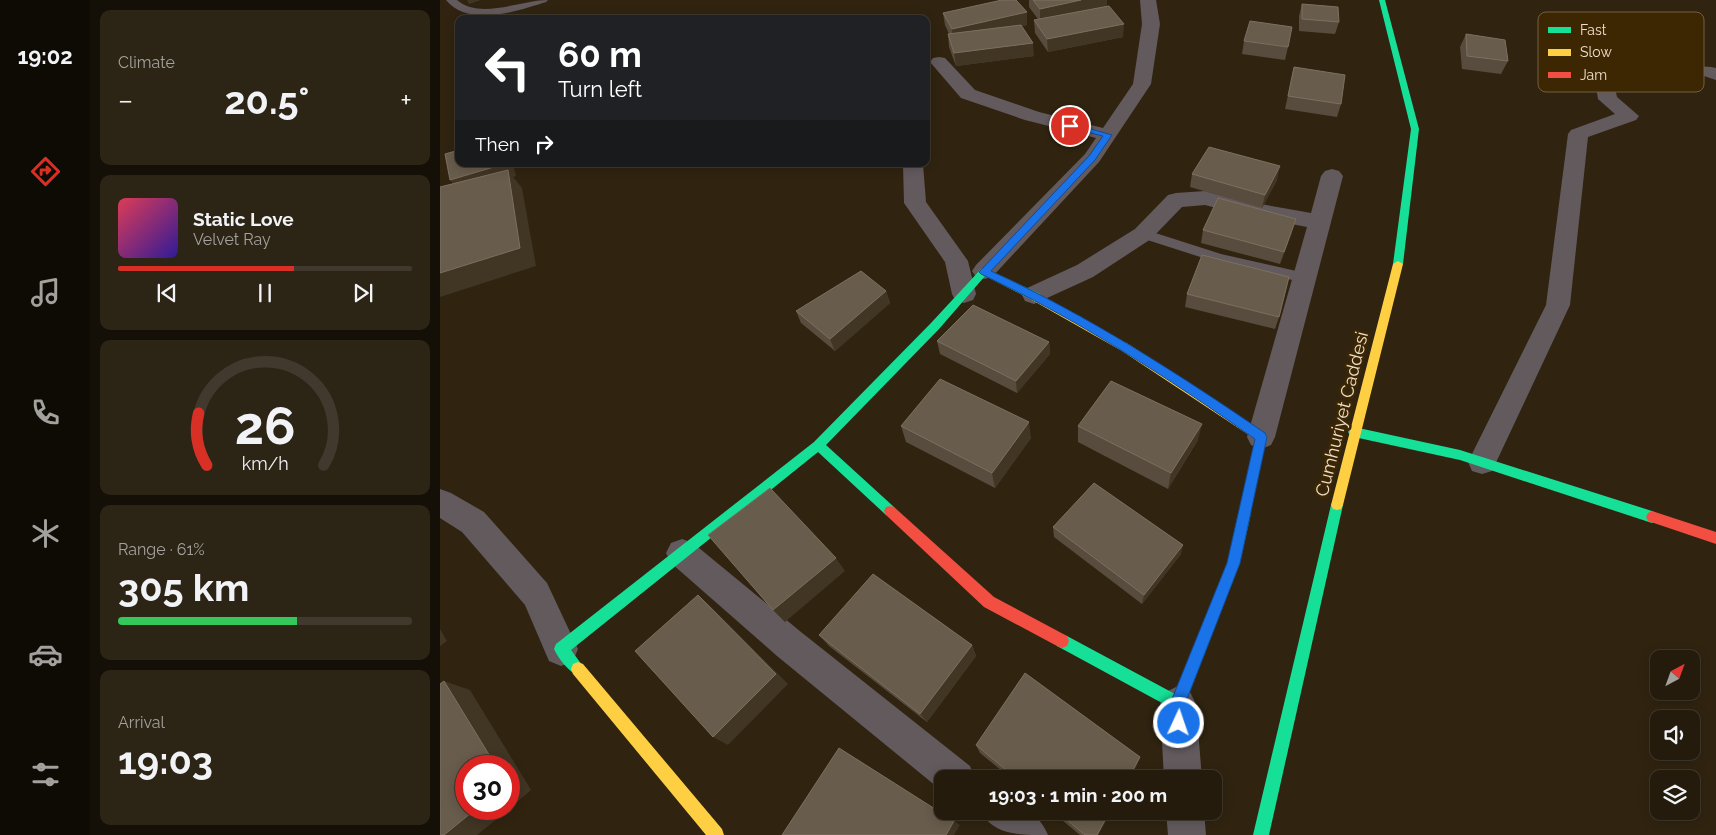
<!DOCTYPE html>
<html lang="en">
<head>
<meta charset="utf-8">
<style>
  :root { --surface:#241b0c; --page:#2c2415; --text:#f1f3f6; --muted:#a3a19d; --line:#41392d; --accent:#d93025 }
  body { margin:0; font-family:Raleway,sans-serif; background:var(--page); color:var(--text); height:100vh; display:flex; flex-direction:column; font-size:19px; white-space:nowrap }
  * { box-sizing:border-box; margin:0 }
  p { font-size:16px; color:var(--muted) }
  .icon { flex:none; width:28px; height:28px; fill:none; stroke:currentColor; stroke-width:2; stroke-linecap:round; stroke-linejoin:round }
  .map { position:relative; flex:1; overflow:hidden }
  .details { display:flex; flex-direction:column; gap:10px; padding:10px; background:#140f07; width:350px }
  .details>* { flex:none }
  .top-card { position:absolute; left:15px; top:15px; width:475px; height:152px; border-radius:10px; box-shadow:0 2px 12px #0003,0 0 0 1px var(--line); background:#202124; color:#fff; overflow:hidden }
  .needle { width:32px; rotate:41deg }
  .buttons { position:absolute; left:1210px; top:650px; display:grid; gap:10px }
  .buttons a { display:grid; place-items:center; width:50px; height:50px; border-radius:10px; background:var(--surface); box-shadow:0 2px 12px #0003,0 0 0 1px var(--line); font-size:25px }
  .speed { position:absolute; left:15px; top:755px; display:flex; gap:10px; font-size:25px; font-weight:700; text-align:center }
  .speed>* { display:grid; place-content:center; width:65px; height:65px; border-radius:50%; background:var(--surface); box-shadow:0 2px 12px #0003,0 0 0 1px var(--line); line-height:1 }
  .speed .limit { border:8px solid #d22; background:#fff; color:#111 }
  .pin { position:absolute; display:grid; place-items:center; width:42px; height:42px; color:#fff; margin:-21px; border:2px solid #fff; border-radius:50%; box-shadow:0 1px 5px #0007 }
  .me { position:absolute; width:55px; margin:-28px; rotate:3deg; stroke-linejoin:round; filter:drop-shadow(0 0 4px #0008) }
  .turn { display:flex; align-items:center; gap:18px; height:105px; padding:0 20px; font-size:22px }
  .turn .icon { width:65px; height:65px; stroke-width:2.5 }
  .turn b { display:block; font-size:35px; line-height:42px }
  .then { display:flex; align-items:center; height:48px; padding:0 20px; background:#0003; gap:10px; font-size:19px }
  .big { font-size:38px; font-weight:700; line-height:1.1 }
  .details .widget { flex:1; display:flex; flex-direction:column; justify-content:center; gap:8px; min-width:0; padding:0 18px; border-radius:10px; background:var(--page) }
  .details .dial { align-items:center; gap:0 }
  .dial svg { height:130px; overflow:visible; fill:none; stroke:var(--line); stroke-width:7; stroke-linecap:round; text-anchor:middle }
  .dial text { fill:var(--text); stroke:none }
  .song { display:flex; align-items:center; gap:15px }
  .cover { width:60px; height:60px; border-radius:8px; background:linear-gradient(135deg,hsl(350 70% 55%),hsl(250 70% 35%)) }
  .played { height:5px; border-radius:2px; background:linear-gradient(90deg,var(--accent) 60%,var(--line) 60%) }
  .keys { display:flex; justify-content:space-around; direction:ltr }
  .heat { display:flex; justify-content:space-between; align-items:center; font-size:28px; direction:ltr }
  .charge { height:8px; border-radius:4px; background:linear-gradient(90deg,#34c759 61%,var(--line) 0) }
  .trip { position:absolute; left:494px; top:770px; width:288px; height:50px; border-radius:10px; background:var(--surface); box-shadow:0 2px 12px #0003,0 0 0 1px var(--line); font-weight:700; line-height:50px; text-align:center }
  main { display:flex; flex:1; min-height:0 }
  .tabs { display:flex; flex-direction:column; width:90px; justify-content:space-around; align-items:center; background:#0e0b05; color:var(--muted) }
  .tabs .icon { width:35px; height:35px }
  .tabs .active { color:var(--accent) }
  .tabs b { font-size:22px; color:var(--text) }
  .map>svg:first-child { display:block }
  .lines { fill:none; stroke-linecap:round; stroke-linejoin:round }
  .lane { fill:#635a5e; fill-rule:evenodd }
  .street { fill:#635a5e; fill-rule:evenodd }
  .fast { fill:#16e098; fill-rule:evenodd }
  .slow { fill:#ffcf43; fill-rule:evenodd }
  .jam { fill:#f24e42; fill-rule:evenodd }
  .wall { fill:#574c3d }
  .shaded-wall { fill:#413524 }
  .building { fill:#685c4c; stroke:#7d7060 }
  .route { fill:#1a73e8; stroke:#114b97 }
  .labels { text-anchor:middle; stroke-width:5; stroke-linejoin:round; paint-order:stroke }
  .street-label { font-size:18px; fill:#eedfcd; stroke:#3d2703 }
  .key { fill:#3d2703; stroke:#725e40; stroke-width:1 }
  .key-label { font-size:14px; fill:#eedfcd }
</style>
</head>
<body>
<main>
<nav class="tabs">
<b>19:02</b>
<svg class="icon active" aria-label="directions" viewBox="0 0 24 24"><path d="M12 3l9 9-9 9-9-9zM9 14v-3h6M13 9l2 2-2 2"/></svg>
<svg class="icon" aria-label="music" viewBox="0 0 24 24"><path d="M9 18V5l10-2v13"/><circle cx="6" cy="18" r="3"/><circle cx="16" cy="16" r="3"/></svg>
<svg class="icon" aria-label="phone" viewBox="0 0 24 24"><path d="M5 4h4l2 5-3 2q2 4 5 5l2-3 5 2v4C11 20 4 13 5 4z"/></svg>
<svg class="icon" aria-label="climate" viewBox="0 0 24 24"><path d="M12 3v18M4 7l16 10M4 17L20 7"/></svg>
<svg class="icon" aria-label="car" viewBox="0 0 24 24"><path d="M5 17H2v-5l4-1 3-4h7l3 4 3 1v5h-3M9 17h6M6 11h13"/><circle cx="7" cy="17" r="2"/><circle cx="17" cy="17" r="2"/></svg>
<svg class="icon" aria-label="filters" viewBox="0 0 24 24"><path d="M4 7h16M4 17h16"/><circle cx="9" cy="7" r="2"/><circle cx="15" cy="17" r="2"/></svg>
</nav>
<section class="details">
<div class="widget"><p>Climate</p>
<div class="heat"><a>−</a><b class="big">20.5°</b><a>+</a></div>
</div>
<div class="widget">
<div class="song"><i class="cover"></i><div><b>Static Love</b><p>Velvet Ray</p></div></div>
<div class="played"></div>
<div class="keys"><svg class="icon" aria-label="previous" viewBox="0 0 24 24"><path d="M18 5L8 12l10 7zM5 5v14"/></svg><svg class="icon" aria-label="pause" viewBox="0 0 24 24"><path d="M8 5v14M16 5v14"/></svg><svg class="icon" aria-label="next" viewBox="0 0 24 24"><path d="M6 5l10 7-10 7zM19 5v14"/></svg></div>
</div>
<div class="widget dial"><svg viewBox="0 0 100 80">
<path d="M14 69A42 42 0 1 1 86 69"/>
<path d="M14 69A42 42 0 0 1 9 37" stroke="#d93025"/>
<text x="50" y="56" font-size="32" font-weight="700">26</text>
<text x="50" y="72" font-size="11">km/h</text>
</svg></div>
<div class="widget"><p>Range · 61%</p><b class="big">305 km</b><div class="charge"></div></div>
<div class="widget"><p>Arrival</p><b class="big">19:03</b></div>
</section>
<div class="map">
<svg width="1276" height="835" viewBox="0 0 1276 835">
  <rect width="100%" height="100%" fill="#302410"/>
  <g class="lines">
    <path class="lane" d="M 6,0 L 17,0 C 40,20 81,0 108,0 L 106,2 C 77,11 29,28 6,0 Z
      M 703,229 L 781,254 L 865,273 L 870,274 L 872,278 L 870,282 L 865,283 L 779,263 L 698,237 L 696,234 L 698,231 Z"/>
    <path class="street" d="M 700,0 L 716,0 L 720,24 L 711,84 L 659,162 L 552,277 L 544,279 L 536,277 L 532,271 L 536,265 L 645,154 L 656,138 L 585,120 L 521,98 L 490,62 L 493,58 L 499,57 L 505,58 L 535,90 L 599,112 L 663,128 L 693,84 L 702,24 Z
      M 1208,63 L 1271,67 L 1276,68 L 1276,80 L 1264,76 L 1209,73 L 1174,83 L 1177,97 L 1199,116 L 1196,120 L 1148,137 L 1130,305 L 1052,471 L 1042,474 L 1032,471 L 1028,462 L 1106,305 L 1128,134 L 1131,130 L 1175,114 L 1158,99 L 1155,80 L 1157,76 Z
      M 463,164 L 483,164 L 486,202 L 528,261 L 536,294 L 533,300 L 524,303 L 515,300 L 512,294 L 505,262 L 464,203 Z
      M 892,169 L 899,171 L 903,176 L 835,437 L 831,445 L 821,449 L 811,445 L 807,437 L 867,227 L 803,215 L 765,205 L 742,207 L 711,239 L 653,277 L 594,304 L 585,301 L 582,295 L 585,289 L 637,265 L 695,229 L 728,195 L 736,193 L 765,191 L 803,201 L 871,213 L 881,176 L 885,171 Z
      M 0,489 L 11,493 L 44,512 L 107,583 L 138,649 L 133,661 L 121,666 L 109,661 L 85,605 L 22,532 L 0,518 Z
      M 242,539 L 253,543 L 361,632 L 530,766 L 535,779 L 502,779 L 502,791 L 337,656 L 231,563 L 226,553 L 231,543 Z
      M 738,686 L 750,692 L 756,704 L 762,779 L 724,779 L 720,704 L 726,692 Z
      M 540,811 C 571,811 594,802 608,835 C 577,835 554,835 540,811 Z
      M 726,811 L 764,811 L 766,835 L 728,835 Z"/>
    <path class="fast" d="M 939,0 L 945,0 L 979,129 L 963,264 L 958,267 L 953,264 L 971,129 Z
      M 544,268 L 600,294 L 601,297 L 596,301 L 592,300 L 545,276 L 499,329 L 386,445 L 454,507 L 456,511 L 454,515 L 450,516 L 446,515 L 378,452 L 131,650 L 145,669 L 143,674 L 138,676 C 129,672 118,658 114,649 L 116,644 L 374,442 L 491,323 L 541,269 Z
      M 914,427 L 1020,450 L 1212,511 L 1216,513 L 1218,517 L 1216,521 L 1212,523 L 1020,460 L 914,437 L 910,435 L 908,432 L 910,429 Z
      M 897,500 L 901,501 L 903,505 L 829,835 L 813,835 L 891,505 L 893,501 Z
      M 805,508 L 809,509 L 811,513 L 800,563 L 743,709 L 738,711 L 733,709 L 617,646 L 615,641 L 617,636 L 622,634 L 627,636 L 735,694 L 788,563 L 799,513 L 801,509 Z"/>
    <path class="slow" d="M 958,261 L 963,264 L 903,505 L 901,509 L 897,510 L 893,509 L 891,505 L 953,264 Z
      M 596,293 L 690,345 L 825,434 L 827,437 L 809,517 L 805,518 L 801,517 L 799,513 L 815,439 L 682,351 L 592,300 L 591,297 L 592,294 Z
      M 138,662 L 143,664 L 282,829 L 284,835 L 266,835 L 133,674 L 131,669 L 133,664 Z"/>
    <path class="jam" d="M 450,506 L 454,507 L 554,597 L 627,636 L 629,641 L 627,646 L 622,648 L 617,646 L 544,607 L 446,515 L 444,511 L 446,507 Z
      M 1212,511 L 1276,532 L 1276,544 L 1208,521 L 1206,517 L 1208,513 Z"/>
  </g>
  <path class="wall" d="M 589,0 L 667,0 L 667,6 L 683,37 L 608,52 L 595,33 L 594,20 L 598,19 L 589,7 Z
    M 862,4 L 899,22 L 895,34 L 859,31 L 859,16 Z
    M 503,13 L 587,25 L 582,26 L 594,56 L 516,66 L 509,47 L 508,34 L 509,34 L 505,25 Z
    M 1026,34 L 1068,61 L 1061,74 L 1022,69 L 1020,47 Z
    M 804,41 L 848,47 L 845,60 L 802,54 Z
    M 854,67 L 901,104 L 897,117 L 845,109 Z
    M 752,174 L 837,180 L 822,208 L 750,187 Z
    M 763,230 L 852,232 L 840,264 L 761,243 Z
    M 446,291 L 450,303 L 395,351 L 361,323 L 356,311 Z
    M 747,294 L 839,317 L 835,329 L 745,307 Z
    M 497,341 L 609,342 L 610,354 L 577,393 L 500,354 Z
    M 461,426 L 591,438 L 555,488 L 466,442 Z
    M 638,426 L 758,440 L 728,489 L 638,442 Z
    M 613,527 L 741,554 L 702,604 L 614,537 Z
    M 379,635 L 532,645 L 536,656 L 487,722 L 389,646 Z
    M 536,745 L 697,765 L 689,779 L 572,779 L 540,753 Z
    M 611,811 L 671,811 L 658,835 L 640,835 Z"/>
  <path class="shaded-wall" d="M 27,0 L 41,0 L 29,4 Z
    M 641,0 L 667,0 L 667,6 L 600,22 L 600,9 Z
    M 587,12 L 587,25 L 513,42 L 512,29 Z
    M 684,24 L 683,37 L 608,52 L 607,39 Z
    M 593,43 L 594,56 L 516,66 L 514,53 Z
    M 64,164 L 73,164 L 76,176 L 73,177 L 82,188 L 96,266 L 0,297 L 0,273 L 21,193 L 10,180 Z
    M 840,166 L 837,180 L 822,208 L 825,195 Z
    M 856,219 L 852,232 L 840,264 L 844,252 Z
    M 446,291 L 450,303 L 395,351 L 390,339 Z
    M 609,342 L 610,354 L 577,393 L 576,381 Z
    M 589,422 L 591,438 L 555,488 L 552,473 Z
    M 762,424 L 758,440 L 728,489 L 731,473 Z
    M 743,545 L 741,554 L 702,604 L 704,595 Z
    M 396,558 L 405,571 L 345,622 L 333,610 Z
    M 258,595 L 272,608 L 348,684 L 288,745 L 273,737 Z
    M 0,629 L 7,641 L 0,646 Z
    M 532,645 L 536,656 L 487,722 L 480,714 Z
    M 4,681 L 30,690 L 91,790 L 69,809 L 69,766 L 56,766 Z
    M 700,757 L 697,765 L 689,779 L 688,779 Z
    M 36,809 L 69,809 L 37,835 L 4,835 Z
    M 670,811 L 671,811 L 658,835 L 657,835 Z
    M 514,821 L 520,825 L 514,835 L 506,835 Z"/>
  <path class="building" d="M 562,0 L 576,0 L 587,12 L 512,29 L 503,13 Z
    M 593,0 L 641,0 L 600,9 Z
    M 862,4 L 898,7 L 899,22 L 862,19 Z
    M 669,6 L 684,24 L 607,39 L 594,20 Z
    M 810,21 L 852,27 L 848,47 L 804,41 Z
    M 581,25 L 593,43 L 514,53 L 508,34 Z
    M 1026,34 L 1065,40 L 1068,61 L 1027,56 Z
    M 854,67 L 905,75 L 901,104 L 848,96 Z
    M 769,147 L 840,166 L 825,195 L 752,174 Z
    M 19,150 L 19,164 L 64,164 L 10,180 L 5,154 Z
    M 68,170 L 80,248 L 0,273 L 0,187 Z
    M 778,198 L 856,219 L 844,252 L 763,230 Z
    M 762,255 L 849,277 L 839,317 L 747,294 Z
    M 421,271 L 446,291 L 390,339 L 356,311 Z
    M 533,305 L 609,342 L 576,381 L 497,341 Z
    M 500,379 L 589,422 L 552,473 L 461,426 Z
    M 671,381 L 762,424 L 731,473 L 638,426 Z
    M 654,483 L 743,545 L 704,595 L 613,527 Z
    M 330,488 L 396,558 L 333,610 L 268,535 Z
    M 433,574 L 532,645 L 480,714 L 379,635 Z
    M 258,595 L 336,674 L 273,737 L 195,651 Z
    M 585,673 L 700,757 L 688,779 L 577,779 L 536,745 Z
    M 4,681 L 56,766 L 26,766 L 26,809 L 36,809 L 4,835 L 0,835 L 0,684 Z
    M 399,748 L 514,821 L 506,835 L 342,835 Z
    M 616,811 L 670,811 L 657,835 L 645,835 Z"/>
  <path class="route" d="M 630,123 L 672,135 L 655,160 L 551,271 C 647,315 737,373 825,433 L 827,437 L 800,563 L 745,704 L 746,723 L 744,728 L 739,730 L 734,728 L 730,704 L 787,563 L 815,439 C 727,377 637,319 541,274 L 539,272 L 649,156 L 663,136 L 627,127 L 626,126 Z"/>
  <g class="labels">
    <g class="street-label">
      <text transform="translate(902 414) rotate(-76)" y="6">Cumhuriyet Caddesi</text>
    </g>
  </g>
  <rect x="1098" y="12" width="166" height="80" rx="8" class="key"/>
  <rect x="1108" y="27" width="23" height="6" fill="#16e098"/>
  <rect x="1108" y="49" width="23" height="7" fill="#ffcf43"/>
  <rect x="1108" y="72" width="23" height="6" fill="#f24e42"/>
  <g class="key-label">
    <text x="1140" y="35">Fast</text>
    <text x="1140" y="57">Slow</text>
    <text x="1140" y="80">Jam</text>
  </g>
</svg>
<div class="buttons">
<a><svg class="needle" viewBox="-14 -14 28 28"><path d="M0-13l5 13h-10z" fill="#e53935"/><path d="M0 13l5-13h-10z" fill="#a3a19d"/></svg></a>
<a><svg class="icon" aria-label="sound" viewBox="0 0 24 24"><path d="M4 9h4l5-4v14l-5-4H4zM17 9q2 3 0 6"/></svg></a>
<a><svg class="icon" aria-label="layers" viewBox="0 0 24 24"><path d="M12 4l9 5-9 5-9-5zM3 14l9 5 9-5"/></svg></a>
</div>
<div class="speed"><div class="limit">30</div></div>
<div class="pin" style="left:630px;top:126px;background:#d93025"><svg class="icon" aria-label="arrive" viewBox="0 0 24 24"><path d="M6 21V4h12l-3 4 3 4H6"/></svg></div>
<svg class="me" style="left:739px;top:723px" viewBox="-20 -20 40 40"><circle r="17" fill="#1a73e8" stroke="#fff" stroke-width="3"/><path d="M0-11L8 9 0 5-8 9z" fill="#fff"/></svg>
<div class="trip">19:03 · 1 min · 200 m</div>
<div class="top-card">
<div class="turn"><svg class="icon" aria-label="left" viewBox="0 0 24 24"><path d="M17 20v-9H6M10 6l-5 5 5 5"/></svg><div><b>60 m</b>Turn left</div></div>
<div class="then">Then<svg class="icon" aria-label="right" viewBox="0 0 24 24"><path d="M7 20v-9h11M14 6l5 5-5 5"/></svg></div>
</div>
</div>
</main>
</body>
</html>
